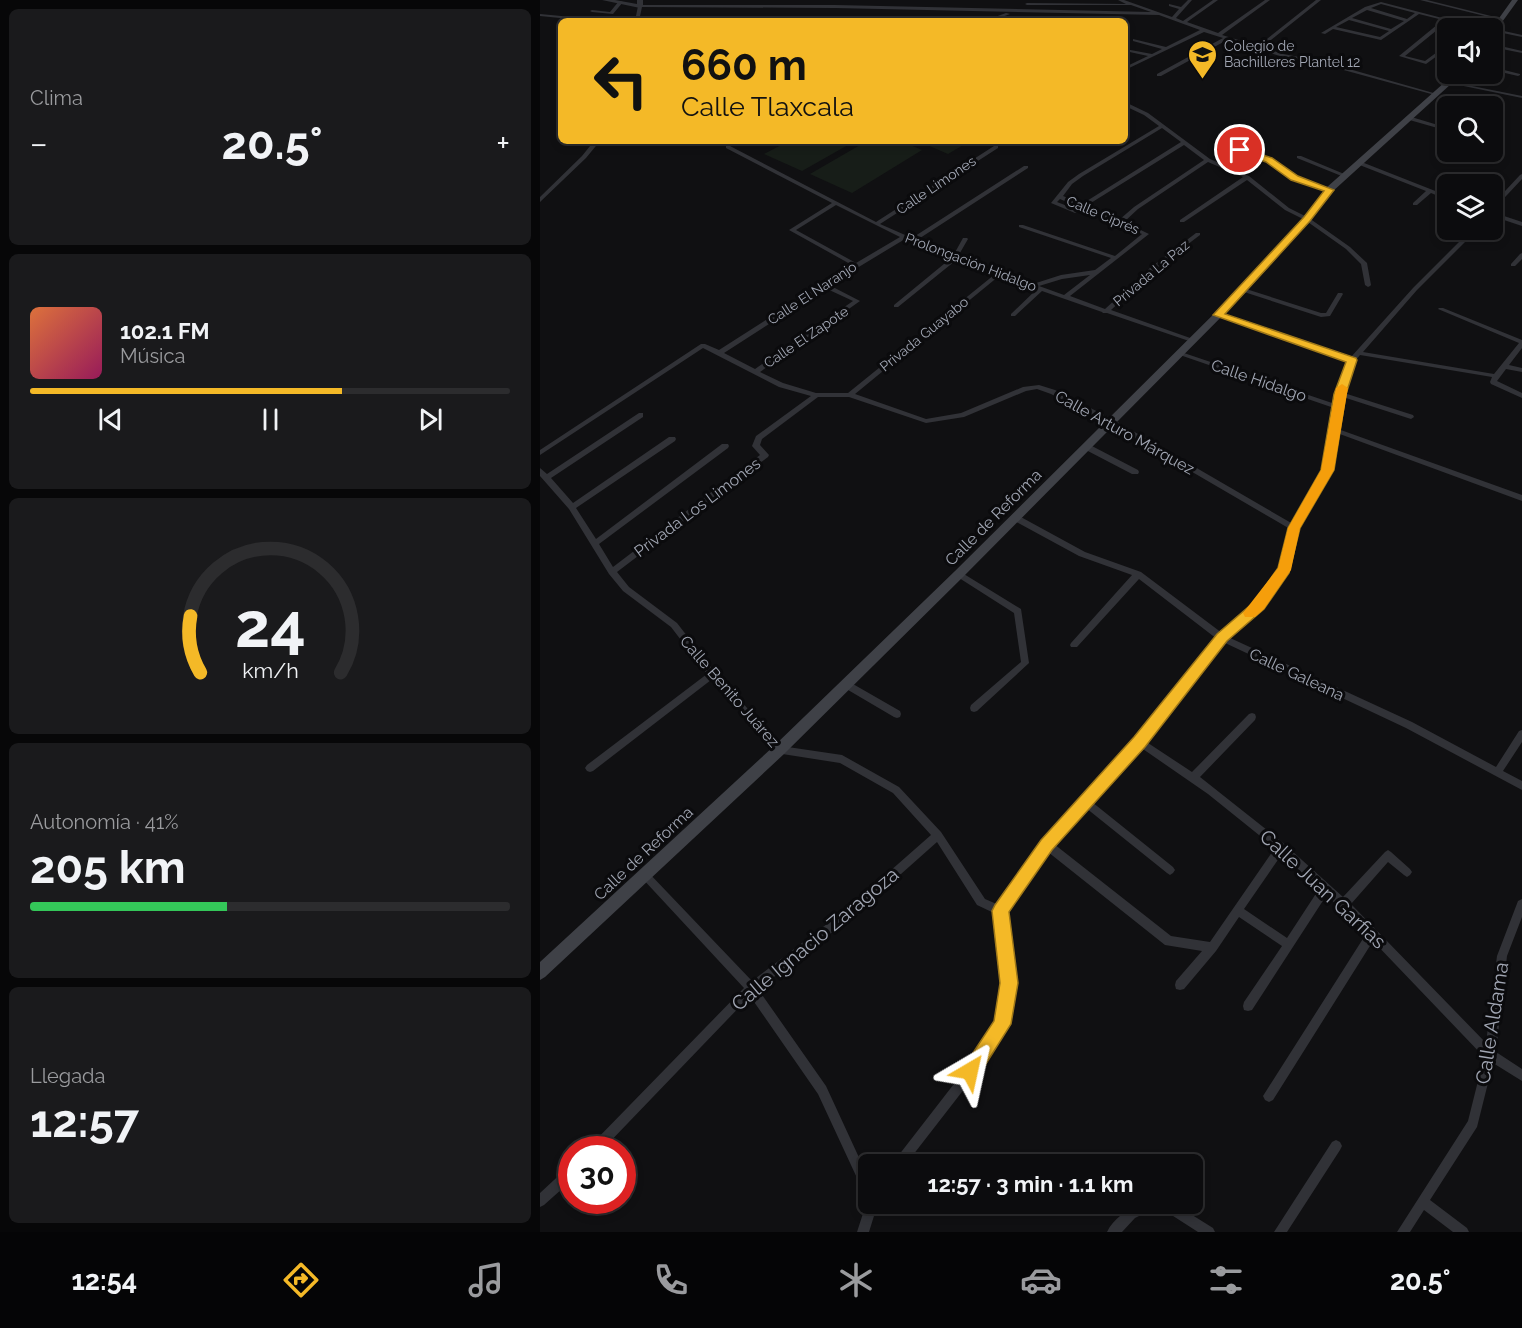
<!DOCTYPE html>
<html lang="es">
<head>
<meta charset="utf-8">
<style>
  :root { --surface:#0c0c0e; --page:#1a1a1c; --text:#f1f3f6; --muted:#9a9b9e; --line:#2c2c2e; --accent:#f4b927 }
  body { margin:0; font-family:Raleway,sans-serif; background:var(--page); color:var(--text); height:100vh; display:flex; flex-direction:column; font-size:22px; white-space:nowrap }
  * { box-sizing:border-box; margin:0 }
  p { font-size:20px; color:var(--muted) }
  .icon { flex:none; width:33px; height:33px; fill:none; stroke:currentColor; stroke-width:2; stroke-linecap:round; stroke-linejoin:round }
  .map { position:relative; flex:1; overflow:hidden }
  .drawer { display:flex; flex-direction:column; gap:9px; padding:9px; background:#070708; width:540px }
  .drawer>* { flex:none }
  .banner { position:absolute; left:18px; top:18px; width:570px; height:126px; border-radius:9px; box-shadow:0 3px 9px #0003,0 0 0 2px var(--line); background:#f4b927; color:#111; overflow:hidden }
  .fabs { position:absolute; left:897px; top:18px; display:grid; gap:12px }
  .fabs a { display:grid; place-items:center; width:66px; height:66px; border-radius:9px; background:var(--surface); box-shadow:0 3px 9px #0003,0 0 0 2px var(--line); font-size:30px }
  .speed { position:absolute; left:18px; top:1136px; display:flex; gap:12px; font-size:30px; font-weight:700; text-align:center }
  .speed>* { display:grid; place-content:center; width:78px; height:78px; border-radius:50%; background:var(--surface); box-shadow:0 3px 9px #0003,0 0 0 2px var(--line); line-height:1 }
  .speed .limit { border:9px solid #d22; background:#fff; color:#111 }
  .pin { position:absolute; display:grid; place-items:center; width:51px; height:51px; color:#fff; margin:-26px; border:3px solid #fff; border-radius:50%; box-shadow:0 2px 6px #0007 }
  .me { position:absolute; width:66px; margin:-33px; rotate:36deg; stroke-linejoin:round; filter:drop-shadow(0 0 4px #0008) }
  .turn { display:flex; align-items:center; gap:21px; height:126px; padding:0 24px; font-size:27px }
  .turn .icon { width:78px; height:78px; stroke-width:2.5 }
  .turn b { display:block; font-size:42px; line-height:51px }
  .big { font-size:45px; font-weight:700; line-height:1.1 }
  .drawer .tile { flex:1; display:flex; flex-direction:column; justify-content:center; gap:9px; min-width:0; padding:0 21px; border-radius:9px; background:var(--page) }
  .drawer .dial { align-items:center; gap:0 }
  .dial svg { height:156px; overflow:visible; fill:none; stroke:var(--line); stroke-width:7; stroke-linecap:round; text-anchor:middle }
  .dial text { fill:var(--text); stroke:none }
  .song { display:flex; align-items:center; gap:18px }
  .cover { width:72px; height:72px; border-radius:9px; background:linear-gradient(135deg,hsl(20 70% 55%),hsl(330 70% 35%)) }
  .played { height:6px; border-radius:3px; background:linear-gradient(90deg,var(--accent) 65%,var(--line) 65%) }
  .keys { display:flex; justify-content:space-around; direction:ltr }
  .heat { display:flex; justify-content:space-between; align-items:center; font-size:33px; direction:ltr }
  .charge { height:9px; border-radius:4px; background:linear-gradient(90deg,#34c759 41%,var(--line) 0) }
  .trip { position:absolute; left:318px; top:1154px; width:345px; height:60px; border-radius:9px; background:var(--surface); box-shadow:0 3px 9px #0003,0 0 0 2px var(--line); font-weight:700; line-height:60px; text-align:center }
  .tabs { display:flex; height:96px; justify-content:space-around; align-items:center; background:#050506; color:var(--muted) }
  .tabs .icon { width:42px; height:42px }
  .tabs .current { color:var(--accent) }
  .tabs b { font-size:27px; color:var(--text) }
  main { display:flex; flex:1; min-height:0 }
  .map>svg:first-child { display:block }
  .green { fill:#171d18 }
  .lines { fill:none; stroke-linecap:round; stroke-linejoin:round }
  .minor { fill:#313237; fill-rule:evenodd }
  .tertiary { fill:#313237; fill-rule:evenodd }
  .secondary { fill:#3f4147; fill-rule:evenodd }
  .route { fill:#f4b927; stroke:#9f7819; stroke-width:1.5 }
  .slow { fill:#f59e0b }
  .labels { text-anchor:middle; stroke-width:6; stroke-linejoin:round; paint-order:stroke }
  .far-poi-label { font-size:14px; fill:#a1a6b3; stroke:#0b0b0d; text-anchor:start }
  .far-street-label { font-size:14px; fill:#a1a6b3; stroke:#0b0b0d }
  .street-label { font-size:16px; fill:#a1a6b3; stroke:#0b0b0d }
  .near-street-label { font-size:20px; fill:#a1a6b3; stroke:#0b0b0d }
</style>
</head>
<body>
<main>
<section class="drawer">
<div class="tile"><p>Clima</p>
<div class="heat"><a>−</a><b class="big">20.5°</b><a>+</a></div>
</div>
<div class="tile">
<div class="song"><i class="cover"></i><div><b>102.1 FM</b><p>Música</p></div></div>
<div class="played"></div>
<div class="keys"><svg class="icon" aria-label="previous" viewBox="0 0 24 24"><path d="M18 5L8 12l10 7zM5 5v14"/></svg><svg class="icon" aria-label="pause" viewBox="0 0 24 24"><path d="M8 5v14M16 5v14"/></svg><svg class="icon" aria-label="next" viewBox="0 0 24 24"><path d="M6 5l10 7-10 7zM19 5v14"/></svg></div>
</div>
<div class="tile dial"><svg viewBox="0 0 100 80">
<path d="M14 69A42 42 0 1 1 86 69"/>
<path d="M14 69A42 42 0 0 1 9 40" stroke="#f4b927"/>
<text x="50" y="56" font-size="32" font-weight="700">24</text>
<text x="50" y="72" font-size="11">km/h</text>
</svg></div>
<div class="tile"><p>Autonomía · 41%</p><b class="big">205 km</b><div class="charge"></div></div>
<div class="tile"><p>Llegada</p><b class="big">12:57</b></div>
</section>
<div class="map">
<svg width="982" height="1232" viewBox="0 0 982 1232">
  <rect width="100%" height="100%" fill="#101012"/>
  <path class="green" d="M 249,141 L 315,141 L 262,171 L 224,154 Z
    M 327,141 L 361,141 L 382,150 L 312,193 L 270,174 Z
    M 378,141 L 430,141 L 408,154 Z"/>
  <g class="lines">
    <path class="minor" d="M 578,0 L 584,0 L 632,17 L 639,9 L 629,6 L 629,4 L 641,7 L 648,0 L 652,0 L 636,18 L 643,21 L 673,0 L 678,0 L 647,22 L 678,33 L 725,0 L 730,0 L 682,35 L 718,46 L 776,0 L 781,0 L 722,47 L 743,54 L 781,61 L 897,94 L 895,95 L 778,63 L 740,56 L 687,40 L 621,76 L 617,76 L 617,74 L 683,38 L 664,32 L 585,70 L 585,67 L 608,56 L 585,51 L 585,49 L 612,54 L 622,49 L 593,41 L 593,39 L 626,47 L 660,30 L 619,15 L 295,8 L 102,7 L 99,21 L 95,21 L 98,6 L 100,5 L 295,5 L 611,12 L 591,5 L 487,5 L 485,4 L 487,3 L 586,4 Z
      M 880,0 L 887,0 L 963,19 L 961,20 Z
      M 79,1 L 83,2 L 73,14 L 52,12 L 50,11 L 52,10 L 70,12 Z
      M 841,2 L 906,19 L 951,28 L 944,28 L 907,22 L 865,56 L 885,61 L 908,44 L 908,48 L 886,64 L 859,56 L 903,20 L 879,14 L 841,40 L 793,29 L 785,34 L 781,33 L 825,7 ZM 841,4 L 875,13 L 867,19 L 831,8 ZM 827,10 L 864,21 L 851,29 L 812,18 ZM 809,20 L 849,31 L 840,37 L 796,27 Z
      M 466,13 L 470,14 L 451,21 L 444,21 Z
      M 0,14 L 64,20 L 66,21 L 50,21 L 0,16 Z
      M 339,20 L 348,20 L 350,21 L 337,21 Z
      M 955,29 L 982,35 L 982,37 L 953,31 L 953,30 Z
      M 952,44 L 982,51 L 982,53 L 952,47 Z
      M 952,67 L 980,74 L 980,75 L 978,76 L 952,70 Z
      M 907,81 L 982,96 L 982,98 L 909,83 L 907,82 Z
      M 585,102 L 608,113 L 670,159 L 709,176 L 749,208 L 769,218 L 810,247 L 827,263 L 831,285 L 830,286 L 828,287 L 825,285 L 821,264 L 806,249 L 765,220 L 745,210 L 707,180 L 644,222 L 640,222 L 640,220 L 703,177 L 668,162 L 598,209 L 584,222 L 609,234 L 530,296 L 565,309 L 610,268 L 656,233 L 660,233 L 660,235 L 614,270 L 571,310 L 653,339 L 653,341 L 649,341 L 567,313 L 563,313 L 562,312 L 502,291 L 475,316 L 471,316 L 471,314 L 497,289 L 459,276 L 315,394 L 386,419 L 421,413 L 483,387 L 499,385 L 515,390 L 574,420 L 753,524 L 784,470 L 794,408 L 637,354 L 636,353 L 637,352 L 641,352 L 795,404 L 797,394 L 808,361 L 676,316 L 676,314 L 680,314 L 811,357 L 873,288 L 931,230 L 937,230 L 877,290 L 823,352 L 954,374 L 979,343 L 898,309 L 899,308 L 903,308 L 982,340 L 982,348 L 969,365 L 982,368 L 982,372 L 966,369 L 957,381 L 982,393 L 982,398 L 951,384 L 950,382 L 952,377 L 820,355 L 815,361 L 804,393 L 873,415 L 874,417 L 871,419 L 803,397 L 798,429 L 982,495 L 982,501 L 797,433 L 792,470 L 758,528 L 748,570 L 722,607 L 688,637 L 872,722 L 956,767 L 979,731 L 982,730 L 982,742 L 963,771 L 982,781 L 982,790 L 866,728 L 683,642 L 605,741 L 652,772 L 709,714 L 712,713 L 715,714 L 716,717 L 715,720 L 660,777 L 742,842 L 803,897 L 845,852 L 848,850 L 851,852 L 870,869 L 872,872 L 870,875 L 867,877 L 864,875 L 848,862 L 811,904 L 946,1043 L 957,956 L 978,901 L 982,899 L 982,917 L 967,956 L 956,1052 L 982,1069 L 982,1081 L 953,1063 L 937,1127 L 890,1200 L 927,1228 L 929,1232 L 913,1232 L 884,1210 L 870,1232 L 857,1232 L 928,1121 L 944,1057 L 833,941 L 733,1100 L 729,1102 L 725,1100 L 723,1096 L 826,934 L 800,907 L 786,896 L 712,1010 L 708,1011 L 704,1010 L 703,1006 L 704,1002 L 742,946 L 699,917 L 676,951 L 644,989 L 640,990 L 636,989 L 635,985 L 636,981 L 662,951 L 625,945 L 508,852 L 466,912 L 474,983 L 467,1025 L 449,1057 L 366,1164 L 353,1164 L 355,1160 L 441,1049 L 457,1023 L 464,983 L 456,914 L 437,905 L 397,842 L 316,914 L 218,989 L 286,1086 L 328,1177 L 328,1195 L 324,1193 L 278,1094 L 210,996 L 63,1149 L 49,1149 L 51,1145 L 204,988 L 101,877 L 99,874 L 101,871 L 104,869 L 107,871 L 212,981 L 308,908 L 391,835 L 353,793 L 300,763 L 236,753 L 171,680 L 53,771 L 50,772 L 47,771 L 45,768 L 47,765 L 167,674 L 131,627 L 83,591 L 69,574 L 29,509 L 0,476 L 0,468 L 7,474 L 99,413 L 103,413 L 103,417 L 11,478 L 33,503 L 129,437 L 135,437 L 136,439 L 135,441 L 36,508 L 56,539 L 182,444 L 188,444 L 189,446 L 188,448 L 59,544 L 73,567 L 220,455 L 212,446 L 216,436 L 271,396 L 239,387 L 163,348 L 0,455 L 0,450 L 161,344 L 165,344 L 179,350 L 312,265 L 249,230 L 292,203 L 186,148 L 186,146 L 190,146 L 336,222 L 454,146 L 458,146 L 458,148 L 340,224 L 372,238 L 484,166 L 488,166 L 488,168 L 377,240 L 413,256 L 423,238 L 427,238 L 428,239 L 417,258 L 493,284 L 521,275 L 555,270 L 571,258 L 479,227 L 479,225 L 483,225 L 575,256 L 602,234 L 543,209 L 535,213 L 511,203 L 528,182 L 539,174 L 619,126 L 604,115 L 585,106 ZM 622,128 L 641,142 L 542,204 L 523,196 L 532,184 L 543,176 ZM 644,145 L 664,160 L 594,207 L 579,220 L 546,206 ZM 520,199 L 538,207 L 535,209 L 517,202 ZM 296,205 L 360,237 L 316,263 L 256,230 ZM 365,239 L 410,259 L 354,305 L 354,307 L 358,307 L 415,261 L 454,275 L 308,393 L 276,393 L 243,383 L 220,372 L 320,301 L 289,285 ZM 550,275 L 524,295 L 499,286 L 522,279 ZM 285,288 L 313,301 L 215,369 L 184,353 ZM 497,389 L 511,394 L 570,424 L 750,529 L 740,569 L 716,603 L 682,633 L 601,572 L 545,552 L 479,516 L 473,516 L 472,518 L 473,520 L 539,556 L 592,575 L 531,643 L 530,645 L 531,647 L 537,647 L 599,579 L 677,639 L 596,739 L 504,842 L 459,905 L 445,899 L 401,832 L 359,787 L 302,755 L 241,746 L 175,672 L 137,623 L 89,587 L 77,572 L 228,457 L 229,455 L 220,445 L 222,439 L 278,397 L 309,397 L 386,423 L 424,417 L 486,391 ZM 600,747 L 668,794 L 735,848 L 670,942 L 631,936 L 514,844 L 546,808 L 627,873 L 630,875 L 633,873 L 635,870 L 633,867 L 552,802 ZM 742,854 L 779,889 L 747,938 L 704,909 Z
      M 868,116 L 908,128 L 908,131 L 866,119 L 865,118 Z
      M 681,132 L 683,133 L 689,141 L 702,149 L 731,159 L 756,177 L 792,190 L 787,191 L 752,179 L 727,161 L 698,151 L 685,143 L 678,134 Z
      M 54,141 L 60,141 L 46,158 L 0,202 L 0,197 L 42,156 Z
      M 757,156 L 761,156 L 809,176 L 804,177 L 757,158 Z
      M 819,161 L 908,196 L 908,200 L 891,193 L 877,205 L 873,205 L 873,203 L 886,191 L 817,164 L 817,162 Z
      M 982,174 L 982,179 L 952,211 L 952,205 L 980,175 Z
      M 952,212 L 982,222 L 982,226 L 952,216 Z
      M 982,253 L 982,259 L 975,266 L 971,266 L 971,264 L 980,254 Z
      M 703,288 L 781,313 L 786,313 L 798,293 L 802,293 L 803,294 L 790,316 L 781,317 L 701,291 L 701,289 Z
      M 544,445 L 550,445 L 598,470 L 599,472 L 598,474 L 592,474 L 544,449 L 543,447 Z
      M 419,571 L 481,609 L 489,663 L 437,711 L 434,712 L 431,711 L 430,708 L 431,705 L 481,662 L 474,613 L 416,576 L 415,574 L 416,572 Z
      M 306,680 L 360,711 L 361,714 L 360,717 L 357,718 L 354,717 L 303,687 L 302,684 L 303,681 Z
      M 796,1140 L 800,1142 L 802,1146 L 800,1150 L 747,1232 L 734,1232 L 792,1142 Z
      M 32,1165 L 32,1180 L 4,1205 L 0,1207 L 0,1193 L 28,1167 Z
      M 328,1198 L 328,1203 L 338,1203 L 329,1232 L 317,1232 Z
      M 600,1203 L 633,1203 L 673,1228 L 675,1232 L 658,1232 L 630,1214 L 613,1209 L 595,1218 L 582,1232 L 567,1232 C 573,1219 587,1210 600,1203 Z"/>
    <path class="tertiary" d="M 62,0 L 75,0 L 97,4 L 97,0 L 103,0 L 103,6 L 100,8 Z"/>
    <path class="secondary" d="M 972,0 L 978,0 L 952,36 L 952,28 Z
      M 914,74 L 922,74 L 792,192 L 770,221 L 706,292 L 423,577 L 244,754 L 5,977 L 0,980 L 0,962 L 234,746 L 415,571 L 700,288 L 764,217 L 786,188 Z"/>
  </g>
  <path class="route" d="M 700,147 L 732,158 L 758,176 L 794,190 L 770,221 L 685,314 L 816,358 L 817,360 L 806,394 L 794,470 L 760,528 L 749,573 L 724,609 L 687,641 L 605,747 L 512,850 L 469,912 L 478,983 L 471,1024 L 437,1078 L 430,1080 L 424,1078 L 421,1071 L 454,1021 L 460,983 L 452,911 L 455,905 L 501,840 L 594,737 L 677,634 L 714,602 L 738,568 L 748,528 L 781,470 L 794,394 L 806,362 L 673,315 L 764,217 L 784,191 L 751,180 L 726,162 L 697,152 L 697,148 Z"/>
  <path class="slow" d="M 802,384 L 808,388 L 794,470 L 760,528 L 751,570 L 724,609 L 715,617 L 705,617 L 703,613 L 738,568 L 748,528 L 781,470 L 796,388 Z"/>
  <defs>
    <symbol id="school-pin" viewBox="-11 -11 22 30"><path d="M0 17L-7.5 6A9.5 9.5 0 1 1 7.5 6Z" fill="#f4b927" stroke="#0b0b0d"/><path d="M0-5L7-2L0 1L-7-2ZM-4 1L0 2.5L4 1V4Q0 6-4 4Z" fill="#111"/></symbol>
  </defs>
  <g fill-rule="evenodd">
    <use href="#school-pin" x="646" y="38" width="33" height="45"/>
  </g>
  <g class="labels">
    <g class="far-poi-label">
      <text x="684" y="51">Colegio de<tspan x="684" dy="16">Bachilleres Plantel 12</tspan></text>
    </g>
    <g class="far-street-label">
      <text transform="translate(396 185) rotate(-34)" y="5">Calle Limones</text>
      <text transform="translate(563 215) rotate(23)" y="5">Calle Ciprés</text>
      <text transform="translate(431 262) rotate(21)" y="5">Prolongación Hidalgo</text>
      <text transform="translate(611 273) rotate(-40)" y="5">Privada La Paz</text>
      <text transform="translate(272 293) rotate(-33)" y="5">Calle El Naranjo</text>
      <text transform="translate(384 334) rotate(-39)" y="5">Privada Guayabo</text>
      <text transform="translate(266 337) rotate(-34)" y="5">Calle El Zapote</text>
    </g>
    <g class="street-label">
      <text transform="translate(719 380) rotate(19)" y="6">Calle Hidalgo</text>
      <text transform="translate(585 432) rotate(29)" y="6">Calle Arturo Márquez</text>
      <text transform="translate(157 507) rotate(-37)" y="6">Privada Los Limones</text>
      <text transform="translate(453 517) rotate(-45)" y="6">Calle de Reforma</text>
      <text transform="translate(757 674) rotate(25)" y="6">Calle Galeana</text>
      <text transform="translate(190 691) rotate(49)" y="6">Calle Benito Juárez</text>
      <text transform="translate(103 853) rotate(-43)" y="6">Calle de Reforma</text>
    </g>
    <g class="near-street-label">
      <text transform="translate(783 889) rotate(43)" y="7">Calle Juan Garfias</text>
      <text transform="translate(275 939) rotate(-40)" y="7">Calle Ignacio Zaragoza</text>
      <text transform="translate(952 1023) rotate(-81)" y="7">Calle Aldama</text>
    </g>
  </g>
</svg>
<div class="fabs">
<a><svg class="icon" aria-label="sound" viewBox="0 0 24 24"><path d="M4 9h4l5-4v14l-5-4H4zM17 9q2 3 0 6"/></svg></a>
<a><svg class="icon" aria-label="search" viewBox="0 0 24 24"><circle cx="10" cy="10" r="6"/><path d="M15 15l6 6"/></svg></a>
<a><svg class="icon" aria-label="layers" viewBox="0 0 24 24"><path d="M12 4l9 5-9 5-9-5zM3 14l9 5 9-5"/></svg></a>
</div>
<div class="speed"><div class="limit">30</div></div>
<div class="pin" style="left:700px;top:150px;background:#d93025"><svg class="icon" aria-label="arrive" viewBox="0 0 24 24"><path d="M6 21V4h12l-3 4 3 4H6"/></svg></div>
<svg class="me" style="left:430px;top:1071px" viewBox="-20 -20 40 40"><path d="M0-17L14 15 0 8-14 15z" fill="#f4b927" stroke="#fff" stroke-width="4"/></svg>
<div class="trip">12:57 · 3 min · 1.1 km</div>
<div class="banner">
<div class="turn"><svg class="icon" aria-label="left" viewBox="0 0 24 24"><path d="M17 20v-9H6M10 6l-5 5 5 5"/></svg><div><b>660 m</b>Calle Tlaxcala</div></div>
</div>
</div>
</main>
<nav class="tabs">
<b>12:54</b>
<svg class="icon current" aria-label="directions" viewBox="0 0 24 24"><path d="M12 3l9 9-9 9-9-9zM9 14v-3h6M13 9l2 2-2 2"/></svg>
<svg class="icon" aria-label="music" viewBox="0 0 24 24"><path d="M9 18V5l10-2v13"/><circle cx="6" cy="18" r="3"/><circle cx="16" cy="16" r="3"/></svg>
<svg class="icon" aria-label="phone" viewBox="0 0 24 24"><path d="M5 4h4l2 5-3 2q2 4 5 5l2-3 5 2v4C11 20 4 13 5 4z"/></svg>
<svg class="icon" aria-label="climate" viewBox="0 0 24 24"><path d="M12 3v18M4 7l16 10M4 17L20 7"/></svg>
<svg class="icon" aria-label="car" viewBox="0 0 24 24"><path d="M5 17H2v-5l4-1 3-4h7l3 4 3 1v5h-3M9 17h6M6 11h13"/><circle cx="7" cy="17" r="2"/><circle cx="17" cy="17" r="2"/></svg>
<svg class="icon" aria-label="filters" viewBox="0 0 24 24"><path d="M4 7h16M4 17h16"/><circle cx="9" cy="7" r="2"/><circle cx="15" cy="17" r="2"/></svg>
<b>20.5°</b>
</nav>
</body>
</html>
